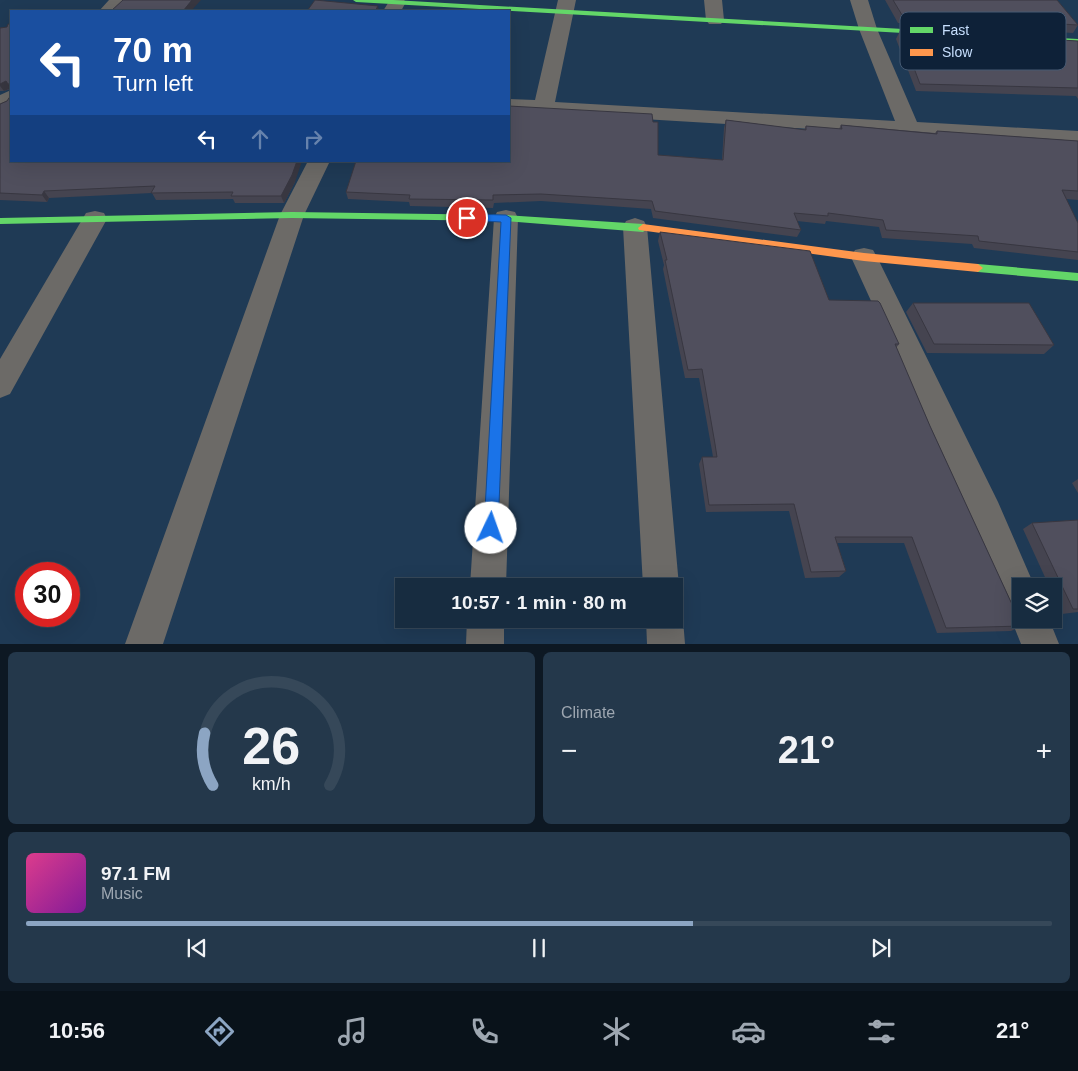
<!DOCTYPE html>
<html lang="en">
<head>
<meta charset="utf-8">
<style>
  :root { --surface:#172c40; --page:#24384b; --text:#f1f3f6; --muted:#9ea7b1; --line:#364859; --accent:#8ca5c3 }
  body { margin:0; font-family:Arial,sans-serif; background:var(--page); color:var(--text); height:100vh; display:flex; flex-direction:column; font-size:19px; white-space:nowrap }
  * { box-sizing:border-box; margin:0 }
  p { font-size:16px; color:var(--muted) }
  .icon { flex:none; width:28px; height:28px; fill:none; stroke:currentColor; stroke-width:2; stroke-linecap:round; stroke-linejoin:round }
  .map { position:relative; height:644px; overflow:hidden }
  .details { display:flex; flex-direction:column; gap:8px; padding:8px; background:#0d1823; flex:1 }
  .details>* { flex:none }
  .banner { position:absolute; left:10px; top:10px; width:500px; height:152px; border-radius:0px; box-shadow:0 5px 20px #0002,0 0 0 1px var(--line); background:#1a4fa0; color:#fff; overflow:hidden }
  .buttons { position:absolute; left:1012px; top:578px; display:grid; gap:10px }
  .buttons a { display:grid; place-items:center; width:50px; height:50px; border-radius:0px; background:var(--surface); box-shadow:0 5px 20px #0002,0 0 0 1px var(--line); font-size:25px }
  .speed { position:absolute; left:15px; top:562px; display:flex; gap:10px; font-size:25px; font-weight:700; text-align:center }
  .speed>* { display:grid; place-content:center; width:65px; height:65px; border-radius:50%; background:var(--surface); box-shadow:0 5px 20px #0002,0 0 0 1px var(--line); line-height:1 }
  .speed .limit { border:8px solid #d22; background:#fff; color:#111 }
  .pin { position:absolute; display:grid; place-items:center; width:42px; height:42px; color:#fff; margin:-21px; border:2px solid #fff; border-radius:50%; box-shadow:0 1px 5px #0007 }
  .me { position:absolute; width:55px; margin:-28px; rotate:3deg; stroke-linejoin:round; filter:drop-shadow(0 0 4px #0008) }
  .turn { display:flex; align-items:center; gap:18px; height:105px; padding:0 20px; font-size:22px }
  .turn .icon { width:65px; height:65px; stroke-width:2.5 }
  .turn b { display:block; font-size:35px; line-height:42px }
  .lanes { display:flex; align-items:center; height:48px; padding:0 20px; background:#0003; justify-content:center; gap:25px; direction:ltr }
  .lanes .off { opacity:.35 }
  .big { font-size:38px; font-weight:600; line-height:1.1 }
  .details .tile { flex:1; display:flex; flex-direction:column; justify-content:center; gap:8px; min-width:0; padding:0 18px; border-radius:8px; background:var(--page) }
  .details .dial { align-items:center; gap:0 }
  .dial svg { height:130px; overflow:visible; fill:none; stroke:var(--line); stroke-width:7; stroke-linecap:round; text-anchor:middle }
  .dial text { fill:var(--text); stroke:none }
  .song { display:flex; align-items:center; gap:15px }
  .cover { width:60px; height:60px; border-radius:8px; background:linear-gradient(135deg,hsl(330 70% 55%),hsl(290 70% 35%)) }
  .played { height:5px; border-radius:2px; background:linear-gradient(90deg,var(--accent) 65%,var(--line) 65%) }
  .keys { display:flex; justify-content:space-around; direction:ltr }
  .heat { display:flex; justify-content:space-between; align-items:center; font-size:28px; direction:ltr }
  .details .tiles { flex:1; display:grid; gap:8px; grid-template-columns:1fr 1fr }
  .tile:last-child { grid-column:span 2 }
  .trip { position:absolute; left:395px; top:578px; width:288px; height:50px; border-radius:0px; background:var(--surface); box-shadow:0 5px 20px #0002,0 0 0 1px var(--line); font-weight:600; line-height:50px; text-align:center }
  .tabs { display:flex; height:80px; justify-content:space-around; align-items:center; background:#09121a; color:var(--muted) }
  .tabs .icon { width:35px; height:35px }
  .tabs .on { color:var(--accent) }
  .tabs b { font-size:22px; color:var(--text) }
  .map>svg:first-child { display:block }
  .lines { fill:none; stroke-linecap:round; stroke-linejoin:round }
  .street { fill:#6c6a67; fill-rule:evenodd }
  .fast { fill:#63d668; fill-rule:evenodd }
  .slow { fill:#ff974d; fill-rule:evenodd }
  .wall { fill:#454450 }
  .shaded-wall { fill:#383741 }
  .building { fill:#504f5d; stroke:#383741 }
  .route { fill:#1a73e8; stroke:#114b97 }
  .key { fill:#0e2138; stroke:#465a73; stroke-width:1 }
  .key-label { font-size:14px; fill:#c7dffe }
</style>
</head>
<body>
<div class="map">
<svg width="1078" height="644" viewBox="0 0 1078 644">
  <rect width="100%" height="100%" fill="#1f3a55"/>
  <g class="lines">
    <path class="street" d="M 109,0 L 128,0 L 118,11 L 99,11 Z
      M 390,0 L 404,0 L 406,2 L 401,11 L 383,11 Z
      M 558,0 L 576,0 L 555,102 L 895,121 L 859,29 L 850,0 L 868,0 L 877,29 L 917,122 L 1078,131 L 1078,145 L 509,111 L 509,99 L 535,100 Z
      M 704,0 L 722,0 L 724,20 L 721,24 L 709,24 L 706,20 Z
      M 11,90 L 11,106 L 0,111 L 0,95 Z
      M 308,161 L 330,161 L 304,215 L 163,644 L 125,644 L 280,215 Z
      M 506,210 L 515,212 L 518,218 L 506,586 L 470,586 L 494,218 L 497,212 Z
      M 95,211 L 104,213 L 107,219 L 10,394 L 0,398 L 0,359 L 86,213 Z
      M 635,218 L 644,221 L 647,227 L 679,586 L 674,599 L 674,586 L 643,586 L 623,227 L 626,221 Z
      M 864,248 L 873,250 L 877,257 L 998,502 L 1034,585 L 1021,586 L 1021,619 L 1049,619 L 1059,644 L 1021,644 L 1011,619 L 1014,613 L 1008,611 L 971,520 L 851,257 L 855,250 Z
      M 674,604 L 677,606 L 683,619 L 685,644 L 647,644 L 646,619 L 674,619 Z
      M 467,619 L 504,619 L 504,644 L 466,644 Z"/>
    <path class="fast" d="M 353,0 L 393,0 L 1078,39 L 1078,43 L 356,2 Z
      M 292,212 L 506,215 L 643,224 L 648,228 L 643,232 L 506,221 L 292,218 L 0,224 L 0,218 Z
      M 978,264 L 1078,273 L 1078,281 L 978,272 L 973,268 Z"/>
    <path class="slow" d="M 643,224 L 864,253 L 978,264 L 983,268 L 978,272 L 864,261 L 639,230 L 638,228 Z"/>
  </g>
  <path class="wall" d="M 885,0 L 1057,0 L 1078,25 L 1073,33 L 898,23 Z
    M 11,24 L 11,89 L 4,91 L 0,91 L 0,28 L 7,27 Z
    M 900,31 L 1078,41 L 1078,99 L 1076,96 L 916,91 L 896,39 Z
    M 7,101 L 295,182 L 284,203 L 235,203 L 233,199 L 156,200 L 152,193 L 49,198 L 47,202 L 0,200 L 0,104 Z
    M 726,120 L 804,130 L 806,126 L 839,129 L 841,125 L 935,133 L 937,131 L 1078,141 L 1078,200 L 1066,199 L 1078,223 L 1078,260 L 974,248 L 972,244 L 882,238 L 879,227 L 826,221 L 825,224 L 797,221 L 801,230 L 797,237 L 653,218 L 651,209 L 541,201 L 494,203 L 493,208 L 410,206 L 409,202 L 348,199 L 346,192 L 653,122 L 658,155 L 722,160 L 724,128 Z
    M 660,232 L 829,300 L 899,344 L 896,348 L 930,426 L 1022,626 L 1011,631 L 937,633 L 904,543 L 837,543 L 846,571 L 839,577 L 805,578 L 789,511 L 706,512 L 699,464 L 702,457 L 713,457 L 712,451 L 699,378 L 685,378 L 663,269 L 664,265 L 658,241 Z
    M 913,303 L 1054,345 L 1044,354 L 927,353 L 906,312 Z
    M 1078,479 L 1078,493 L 1072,483 Z
    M 1078,520 L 1078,612 L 1062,614 L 1054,596 L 1054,586 L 1049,586 L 1023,529 L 1032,523 Z"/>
  <path class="shaded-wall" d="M 192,0 L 201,0 L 191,11 L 183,11 Z
    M 378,6 L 379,11 L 375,11 Z
    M 6,81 L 11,88 L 4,91 L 0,86 L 0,84 Z
    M 297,161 L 302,161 L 295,182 L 284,203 L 281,196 Z
    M 44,191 L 49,198 L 47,202 L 42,195 Z"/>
  <path class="building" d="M 123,0 L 192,0 L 183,11 L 111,11 Z
    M 315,0 L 378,6 L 375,11 L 307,11 Z
    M 893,0 L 1057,0 L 1078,25 L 902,15 Z
    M 8,24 L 11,24 L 11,84 L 8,84 L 6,81 L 0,84 L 0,28 L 7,27 Z
    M 900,31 L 1078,41 L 1078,88 L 920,84 Z
    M 11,95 L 11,161 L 297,161 L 292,175 L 281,196 L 231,196 L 233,192 L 151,193 L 155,186 L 44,191 L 42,195 L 0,193 L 0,104 L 7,101 Z
    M 509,106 L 652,114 L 653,122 L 658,122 L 658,155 L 723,160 L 726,120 L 806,130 L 806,126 L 842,129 L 841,125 L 937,134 L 937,131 L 1078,141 L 1078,191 L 1062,190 L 1078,223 L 1078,252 L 979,241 L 978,236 L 886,230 L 883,220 L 828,213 L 828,216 L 794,213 L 801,230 L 655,211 L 652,201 L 541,194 L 493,195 L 493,200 L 409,199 L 410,195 L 346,192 L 356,161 L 509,161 Z
    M 660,232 L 810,251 L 829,300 L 878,301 L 880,303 L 899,344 L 895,344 L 930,426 L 1022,626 L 946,628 L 912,537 L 835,537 L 846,571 L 811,572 L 794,504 L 709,505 L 702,457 L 717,457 L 715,444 L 702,369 L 688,370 L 665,260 L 667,260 Z
    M 913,303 L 1029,303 L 1054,345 L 934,344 Z
    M 1078,520 L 1078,609 L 1073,609 L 1032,523 Z"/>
  <path class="route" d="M 467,214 L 506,215 L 511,218 L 498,528 L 496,533 L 491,535 L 486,533 L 484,528 L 501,222 L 463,220 L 462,218 Z"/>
  <rect x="900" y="12" width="166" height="58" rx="8" class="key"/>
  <rect x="910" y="27" width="23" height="6" fill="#63d668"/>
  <rect x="910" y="49" width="23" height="7" fill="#ff974d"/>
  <g class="key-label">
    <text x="942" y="35">Fast</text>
    <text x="942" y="57">Slow</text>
  </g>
</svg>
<div class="buttons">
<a><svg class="icon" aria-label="layers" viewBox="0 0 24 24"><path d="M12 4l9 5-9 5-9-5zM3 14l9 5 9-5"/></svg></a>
</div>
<div class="speed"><div class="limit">30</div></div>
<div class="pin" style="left:467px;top:218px;background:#d93025"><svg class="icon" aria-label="arrive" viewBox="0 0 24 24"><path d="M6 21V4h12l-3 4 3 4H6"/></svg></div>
<svg class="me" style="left:491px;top:528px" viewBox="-20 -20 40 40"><circle r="19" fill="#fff"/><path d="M0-13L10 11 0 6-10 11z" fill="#1a73e8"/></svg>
<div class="trip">10:57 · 1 min · 80 m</div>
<div class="banner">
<div class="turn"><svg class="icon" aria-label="left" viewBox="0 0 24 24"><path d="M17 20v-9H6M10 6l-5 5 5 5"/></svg><div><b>70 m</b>Turn left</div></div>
<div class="lanes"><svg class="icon" aria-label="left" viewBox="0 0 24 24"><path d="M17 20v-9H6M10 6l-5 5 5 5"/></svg><svg class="icon off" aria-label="ahead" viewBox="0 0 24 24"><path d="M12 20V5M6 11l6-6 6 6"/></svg><svg class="icon off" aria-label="right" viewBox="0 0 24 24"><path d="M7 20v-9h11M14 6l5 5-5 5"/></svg></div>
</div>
</div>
<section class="details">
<div class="tiles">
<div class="tile dial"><svg viewBox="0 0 100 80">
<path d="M14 69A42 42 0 1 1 86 69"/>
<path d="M14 69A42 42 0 0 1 9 37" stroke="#8ca5c3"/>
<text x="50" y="56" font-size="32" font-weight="700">26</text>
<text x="50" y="72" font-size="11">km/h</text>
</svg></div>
<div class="tile"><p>Climate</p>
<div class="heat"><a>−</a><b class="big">21°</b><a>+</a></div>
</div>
<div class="tile">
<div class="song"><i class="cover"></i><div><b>97.1 FM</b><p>Music</p></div></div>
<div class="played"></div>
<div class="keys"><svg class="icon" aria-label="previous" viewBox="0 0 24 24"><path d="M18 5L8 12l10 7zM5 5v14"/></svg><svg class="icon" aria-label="pause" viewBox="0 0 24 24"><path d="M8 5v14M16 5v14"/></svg><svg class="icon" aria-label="next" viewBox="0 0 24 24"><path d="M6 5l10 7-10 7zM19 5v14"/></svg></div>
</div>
</div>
</section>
<nav class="tabs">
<b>10:56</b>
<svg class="icon on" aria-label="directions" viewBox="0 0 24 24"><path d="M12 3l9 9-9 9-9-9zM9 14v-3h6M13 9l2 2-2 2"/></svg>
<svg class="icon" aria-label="music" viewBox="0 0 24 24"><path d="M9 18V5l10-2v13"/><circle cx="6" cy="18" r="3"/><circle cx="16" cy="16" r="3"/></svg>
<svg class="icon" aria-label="phone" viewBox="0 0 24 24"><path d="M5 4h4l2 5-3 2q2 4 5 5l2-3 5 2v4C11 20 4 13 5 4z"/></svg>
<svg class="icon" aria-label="climate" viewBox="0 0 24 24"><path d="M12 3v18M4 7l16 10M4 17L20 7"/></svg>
<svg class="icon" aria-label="car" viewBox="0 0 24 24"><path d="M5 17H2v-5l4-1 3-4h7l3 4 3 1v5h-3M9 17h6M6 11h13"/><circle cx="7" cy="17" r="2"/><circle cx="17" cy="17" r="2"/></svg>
<svg class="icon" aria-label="filters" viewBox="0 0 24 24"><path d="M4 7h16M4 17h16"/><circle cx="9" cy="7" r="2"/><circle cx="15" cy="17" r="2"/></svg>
<b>21°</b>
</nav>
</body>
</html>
